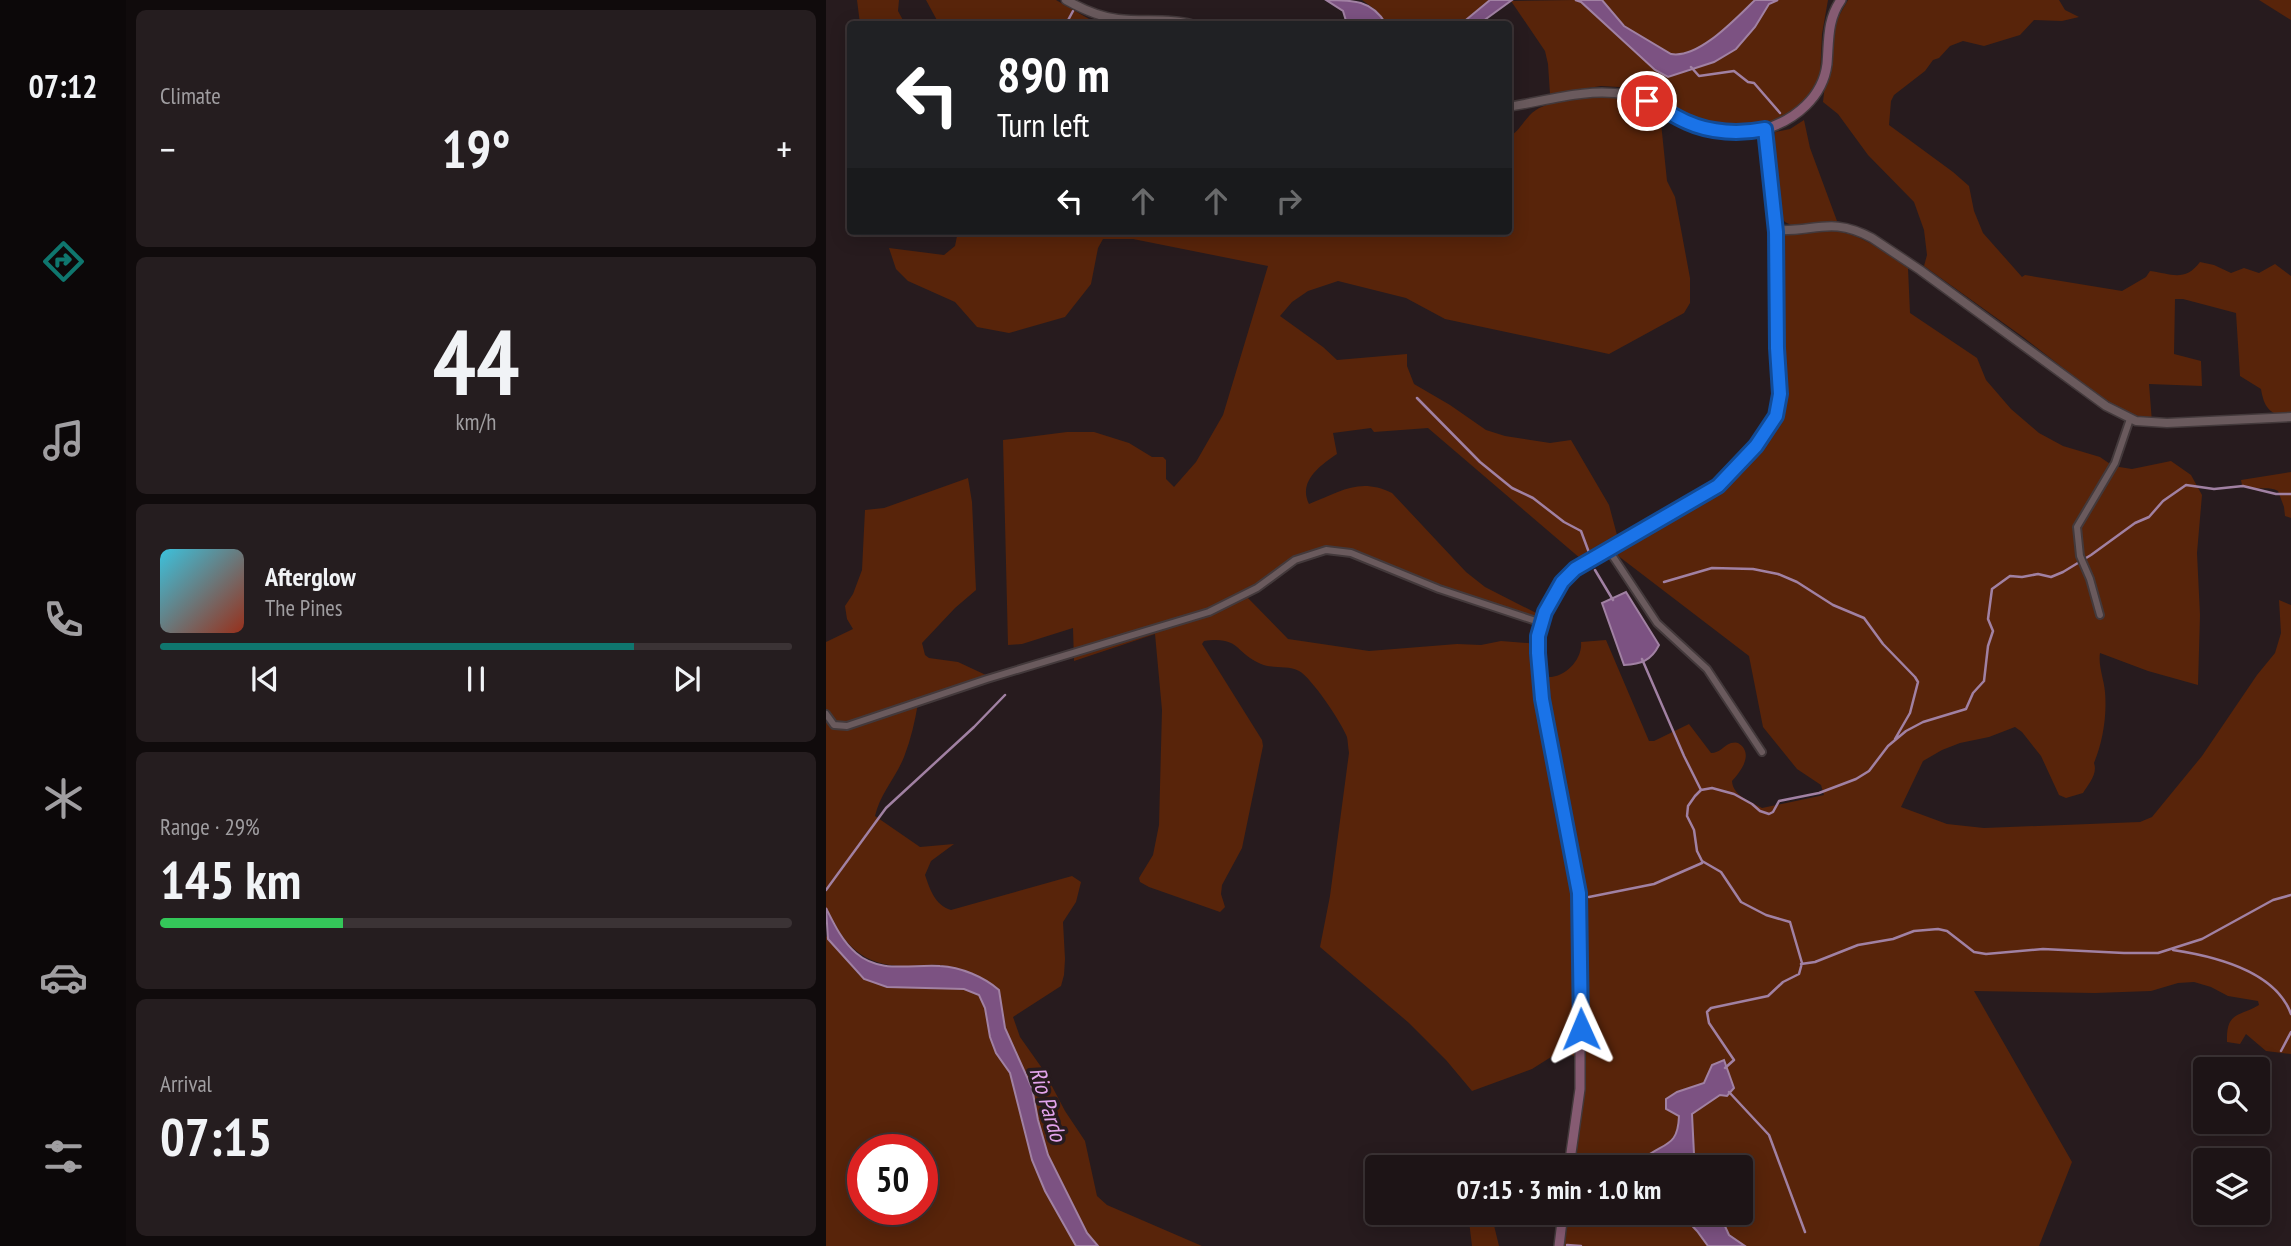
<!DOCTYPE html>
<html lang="en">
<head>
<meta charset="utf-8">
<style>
  :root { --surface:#1d1416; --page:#251d1f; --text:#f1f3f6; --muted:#a09ea1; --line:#3b3335; --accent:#0f766e }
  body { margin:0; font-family:"PT Sans Narrow",sans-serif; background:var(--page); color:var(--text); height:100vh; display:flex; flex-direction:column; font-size:26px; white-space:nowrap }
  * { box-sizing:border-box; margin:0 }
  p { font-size:23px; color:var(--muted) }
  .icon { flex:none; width:38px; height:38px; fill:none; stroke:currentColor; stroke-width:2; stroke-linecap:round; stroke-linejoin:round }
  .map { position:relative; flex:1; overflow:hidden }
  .panel { display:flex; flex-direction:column; gap:10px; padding:10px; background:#100b0c; width:700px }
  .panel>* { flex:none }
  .guide { position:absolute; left:21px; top:21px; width:665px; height:214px; border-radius:7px; box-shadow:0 4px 18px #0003,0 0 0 2px var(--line); background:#202124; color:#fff; overflow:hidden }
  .tools { position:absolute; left:1367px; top:1057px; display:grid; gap:14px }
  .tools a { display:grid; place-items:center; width:77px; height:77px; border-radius:7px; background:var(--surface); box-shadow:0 4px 18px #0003,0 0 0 2px var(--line); font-size:35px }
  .speed { position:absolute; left:21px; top:1134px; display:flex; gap:14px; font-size:35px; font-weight:700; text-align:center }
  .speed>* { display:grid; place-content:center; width:91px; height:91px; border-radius:50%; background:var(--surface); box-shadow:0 4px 18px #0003,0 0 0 2px var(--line); line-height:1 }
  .speed .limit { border:10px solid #d22; background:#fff; color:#111 }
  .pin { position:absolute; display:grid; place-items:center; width:60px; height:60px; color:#fff; margin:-30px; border:4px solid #fff; border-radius:50%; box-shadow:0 2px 7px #0007 }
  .me { position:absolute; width:77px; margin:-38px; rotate:359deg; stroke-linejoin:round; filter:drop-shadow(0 0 5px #0008) }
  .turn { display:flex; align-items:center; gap:24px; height:147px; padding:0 35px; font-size:32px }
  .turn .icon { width:91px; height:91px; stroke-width:2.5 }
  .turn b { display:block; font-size:49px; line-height:60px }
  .lanes { display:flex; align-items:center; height:66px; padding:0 35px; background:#0003; justify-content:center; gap:35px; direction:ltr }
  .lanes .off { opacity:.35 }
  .big { font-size:52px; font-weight:800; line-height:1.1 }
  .panel .card { flex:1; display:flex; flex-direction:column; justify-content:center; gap:10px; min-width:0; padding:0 24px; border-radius:10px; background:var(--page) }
  .panel .dial { align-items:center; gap:0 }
  .dial b { font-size:91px; line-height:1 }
  .song { display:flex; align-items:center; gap:21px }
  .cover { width:84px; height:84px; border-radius:10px; background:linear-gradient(135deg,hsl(190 70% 55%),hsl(10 70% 35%)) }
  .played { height:7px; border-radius:4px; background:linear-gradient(90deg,var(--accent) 75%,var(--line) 75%) }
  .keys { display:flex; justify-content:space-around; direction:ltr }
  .heat { display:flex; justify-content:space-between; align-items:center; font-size:38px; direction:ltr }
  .charge { height:10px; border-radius:5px; background:linear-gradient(90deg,#34c759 29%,var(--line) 0) }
  .trip { position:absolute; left:539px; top:1155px; width:388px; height:70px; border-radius:7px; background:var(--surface); box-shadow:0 4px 18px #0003,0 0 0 2px var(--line); font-weight:800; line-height:70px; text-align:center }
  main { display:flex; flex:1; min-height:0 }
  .tab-bar { display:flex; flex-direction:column; width:126px; justify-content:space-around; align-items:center; background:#0c0809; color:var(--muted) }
  .tab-bar .icon { width:49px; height:49px }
  .tab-bar .on { color:var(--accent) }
  .tab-bar b { font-size:32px; color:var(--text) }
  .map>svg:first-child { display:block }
  .green { fill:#58240a; fill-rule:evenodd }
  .water { fill:#7c5282; stroke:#a181a3; stroke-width:2 }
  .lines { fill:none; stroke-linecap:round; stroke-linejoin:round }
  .stream { stroke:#a181a3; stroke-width:2.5 }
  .minor-casing { stroke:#43393b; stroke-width:10 }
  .tertiary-casing { stroke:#43393b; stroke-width:11 }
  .secondary-casing { stroke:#43393b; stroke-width:12 }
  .minor { stroke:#6a5a5d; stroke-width:6 }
  .tertiary { stroke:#6a5a5d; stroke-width:8 }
  .secondary { stroke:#865b72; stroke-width:9 }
  .route-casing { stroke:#114b97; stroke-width:18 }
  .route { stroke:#1a73e8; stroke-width:12 }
  .labels { text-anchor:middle; stroke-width:7; stroke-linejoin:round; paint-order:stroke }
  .water-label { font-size:23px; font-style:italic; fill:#e3a4ec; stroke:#271b1e }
</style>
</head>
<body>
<main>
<nav class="tab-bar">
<b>07:12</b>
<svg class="icon on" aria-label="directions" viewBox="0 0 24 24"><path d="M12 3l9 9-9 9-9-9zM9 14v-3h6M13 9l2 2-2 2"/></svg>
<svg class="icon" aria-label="music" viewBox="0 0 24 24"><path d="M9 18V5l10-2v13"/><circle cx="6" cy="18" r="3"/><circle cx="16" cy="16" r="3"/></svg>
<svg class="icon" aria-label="phone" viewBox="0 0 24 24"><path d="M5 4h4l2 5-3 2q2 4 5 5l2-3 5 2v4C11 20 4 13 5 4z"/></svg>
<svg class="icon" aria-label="climate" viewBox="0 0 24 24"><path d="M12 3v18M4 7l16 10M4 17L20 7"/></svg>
<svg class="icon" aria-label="car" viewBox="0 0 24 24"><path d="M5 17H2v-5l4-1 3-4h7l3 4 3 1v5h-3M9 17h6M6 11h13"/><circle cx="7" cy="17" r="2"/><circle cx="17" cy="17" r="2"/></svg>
<svg class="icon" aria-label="filters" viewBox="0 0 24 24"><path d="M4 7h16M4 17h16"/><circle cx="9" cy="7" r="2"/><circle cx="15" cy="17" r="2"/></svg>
</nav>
<section class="panel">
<div class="card"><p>Climate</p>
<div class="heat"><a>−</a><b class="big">19°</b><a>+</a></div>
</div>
<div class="card dial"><b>44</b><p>km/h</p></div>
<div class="card">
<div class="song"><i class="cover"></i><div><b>Afterglow</b><p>The Pines</p></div></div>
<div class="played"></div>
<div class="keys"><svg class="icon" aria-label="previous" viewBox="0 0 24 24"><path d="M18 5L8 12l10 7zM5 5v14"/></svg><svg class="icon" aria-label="pause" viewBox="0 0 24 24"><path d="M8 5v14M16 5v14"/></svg><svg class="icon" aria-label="next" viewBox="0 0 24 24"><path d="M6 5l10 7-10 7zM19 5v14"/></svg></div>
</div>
<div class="card"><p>Range · 29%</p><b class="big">145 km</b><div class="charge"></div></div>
<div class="card"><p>Arrival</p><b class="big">07:15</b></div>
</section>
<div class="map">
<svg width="1465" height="1246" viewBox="0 0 1465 1246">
  <rect width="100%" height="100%" fill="#271b1e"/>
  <path class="green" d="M 31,0 L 73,0 L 72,11 L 79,24 L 34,24 Z
    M 100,0 L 230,0 L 270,23 L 281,24 L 113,24 Z
    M 536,0 L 664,0 L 635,24 L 560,24 L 551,11 Z
    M 749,0 L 755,2 L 829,70 L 862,72 L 910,49 L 929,27 L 943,4 L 952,0 L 1002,0 L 996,34 L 994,77 L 975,106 L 942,125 L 911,126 L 873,122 L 859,117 L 822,95 L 793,87 L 775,86 L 724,94 L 722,64 L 719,51 L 685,1 Z
    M 776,0 L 929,0 C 910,18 873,59 845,54 L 798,26 Z
    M 1022,0 L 1233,0 L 1239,10 L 1253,17 L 1236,21 L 1208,20 L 1194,35 L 1158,46 L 1137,41 L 1124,46 L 1113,58 L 1107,60 L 1099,71 L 1068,95 L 1065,101 L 1063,125 L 1127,172 L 1143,186 L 1148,211 L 1157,233 L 1196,277 L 1199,275 L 1296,291 L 1320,277 L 1324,271 C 1346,274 1359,282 1374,262 L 1388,265 L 1405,273 L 1418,268 L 1433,273 L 1449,264 L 1465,276 L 1465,415 C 1445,417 1438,408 1435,389 L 1414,376 L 1410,313 L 1357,299 L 1349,299 L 1348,354 L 1375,361 L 1376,386 L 1323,384 L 1326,422 L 1289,408 L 1197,337 L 1098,266 L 1101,255 L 1098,230 L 1088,202 L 1042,155 L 1012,114 L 997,102 L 1005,30 Z
    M 1433,0 L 1465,0 L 1465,20 Z
    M 776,96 L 809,101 L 834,113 L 841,181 L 849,197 L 864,278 L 864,303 L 858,313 L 783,354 L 619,319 L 580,298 L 512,281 L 482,291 L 466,302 L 454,316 L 497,347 L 511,360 L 581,354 L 581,366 L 588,384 L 624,405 L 660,430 L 679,436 L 724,443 L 745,440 L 783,505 L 791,535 L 755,559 L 602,428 L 548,432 L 545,428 L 507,433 L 511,454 C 493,466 472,482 483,504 C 514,492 533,477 566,493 L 640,572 L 659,587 L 712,614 L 712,617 L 709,619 L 638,596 L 526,551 L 505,547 L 483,552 L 420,596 L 462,639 L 543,651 L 631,644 L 655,645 L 675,641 L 714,644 L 716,676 C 735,682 757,661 755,642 L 780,640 L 823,741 L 828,741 L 863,724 L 885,753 C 894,753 897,746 905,743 C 910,742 912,742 916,746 C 926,757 914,772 906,781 C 907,796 924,801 936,808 L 998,795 L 995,785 L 971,769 L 937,727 L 923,656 L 791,555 L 791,552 L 840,522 L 843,512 L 903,475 L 948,416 L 953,391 L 954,231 C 971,240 990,229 1008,231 C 1037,234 1059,253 1082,268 L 1084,313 L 1151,358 L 1160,380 L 1185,409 L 1213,433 L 1237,446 L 1274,457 L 1287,466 L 1306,469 L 1345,461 L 1365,475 L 1376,495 L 1371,553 L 1374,615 L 1372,685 L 1322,671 L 1274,653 C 1272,666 1278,679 1279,692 C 1281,716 1277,741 1268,763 C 1272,774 1262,785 1257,793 L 1240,798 L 1233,795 L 1215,756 L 1196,732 L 1189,727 L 1163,737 L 1134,743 L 1116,750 L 1097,761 L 1075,807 L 1121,824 L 1158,828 L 1314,822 L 1326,817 L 1376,756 L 1431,675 L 1449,653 L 1455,633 L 1453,600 L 1465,605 L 1465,1054 L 1440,1051 L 1420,1034 L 1414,1044 L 1401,1042 C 1400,1011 1413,1017 1433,1005 L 1432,1001 L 1402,996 L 1385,987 L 1368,982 L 1352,983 L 1325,991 L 1269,993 L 1148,991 L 1246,1162 L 1213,1246 L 735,1246 L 740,1213 L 915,1213 L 915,1167 L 746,1167 L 753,1060 L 740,1051 L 733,1052 L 706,1069 L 646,1091 L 620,1060 L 583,1023 L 494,947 L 504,896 L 523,753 C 522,747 522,742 521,737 C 516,723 485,677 473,671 C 462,665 447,669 435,664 C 408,653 415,636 378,641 L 376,644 L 436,740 L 437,746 L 416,848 L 396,885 L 395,894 L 399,907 L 394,912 L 323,887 L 314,882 L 313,878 L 327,855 L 333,825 L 336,710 L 329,634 L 248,661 L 247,628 L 196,644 L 182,645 L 177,440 L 241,432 L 268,432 L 303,443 L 326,457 L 337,457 L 340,460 L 340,479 L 348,487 L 370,462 L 397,415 L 442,266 L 307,239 L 277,239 L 272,248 L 265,284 L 239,317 L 183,333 L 151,327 L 129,302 L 82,281 L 70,269 L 63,248 L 118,255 L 129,246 L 132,231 L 682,231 L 683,137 C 695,130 699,117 710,110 C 724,100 759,99 776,96 Z
    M 978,120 L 984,148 L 1011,221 L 965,225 L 959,222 L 956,218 L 947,152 L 949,132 L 964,129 Z
    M 1465,472 L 1465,518 L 1459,516 L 1458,507 L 1452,491 C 1441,485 1428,492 1416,485 L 1415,480 Z
    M 142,478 L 146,502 L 150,590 L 129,608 L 96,643 L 99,655 L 103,658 L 132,662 L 162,676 L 92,703 C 89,721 85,739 78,757 C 70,777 54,794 49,816 L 94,847 L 128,844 L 105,861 L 99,875 C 104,890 109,905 125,910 L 246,876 L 255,882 L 250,902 L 237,922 L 239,959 L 238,975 L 235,986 L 187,1017 L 194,1037 L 218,1071 L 239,1111 L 259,1141 L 271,1196 L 281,1205 L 376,1246 L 272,1246 L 261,1233 L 222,1155 L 212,1120 L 206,1088 L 179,1028 L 173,990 C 156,983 137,972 119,966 C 108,963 93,966 81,966 C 37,967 18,945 0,908 L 0,642 L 27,629 L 21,619 L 19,606 L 27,594 L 36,570 L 39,510 L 58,508 Z
    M 0,936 L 33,975 L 47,983 L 138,989 L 153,995 L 159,1008 L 170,1053 L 184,1073 L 206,1160 L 219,1191 L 250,1246 L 0,1246 ZM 37,1150 L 96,1150 L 96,1209 L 37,1209 Z
    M 642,1213 L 665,1213 L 673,1246 L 646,1246 Z"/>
  <path class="water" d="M 500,0 C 527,0 546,0 560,24 L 521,24 L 517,11 Z
    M 664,0 L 686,0 L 653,24 L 635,24 Z
    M 749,0 L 776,0 L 798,26 L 845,54 C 873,59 910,18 929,0 L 952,0 L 943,4 L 929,27 L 910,49 L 888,62 L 842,77 L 829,70 L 755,2 Z
    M 800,592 L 833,645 C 825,661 815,664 798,665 L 776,603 Z
    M 0,908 C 8,924 16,941 30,953 C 54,974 86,964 114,966 C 135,967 158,977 173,990 L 179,1028 L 206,1088 L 212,1120 L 222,1155 L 261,1233 L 272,1246 L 250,1246 L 219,1191 L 206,1160 L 184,1073 L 170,1053 L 164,1037 L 159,1008 L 153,995 L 138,989 L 61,987 L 38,979 L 2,939 Z
    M 898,1060 L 908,1088 L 901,1096 L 894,1095 L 866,1114 L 868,1154 L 875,1167 L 820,1167 L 818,1158 C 840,1142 852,1146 853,1116 L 840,1109 L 840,1099 L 851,1092 L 878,1083 L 886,1065 Z
    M 854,1213 L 893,1213 L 903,1235 L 919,1246 L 882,1246 L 871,1231 Z"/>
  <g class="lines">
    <path class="stream" d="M 240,24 L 247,11
      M 865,67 L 873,76 L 908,71 L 922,82 L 928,83 L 954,113
      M 591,398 L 654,462 L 686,488 L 707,498 L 738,522 L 755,531 L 765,558
      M 769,570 L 787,600
      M 838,582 L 886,568 L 927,569 L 952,574 L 971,582 L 1007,605 L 1038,618 L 1057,644 L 1089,677 L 1092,682 L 1084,713 L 1069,739
      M 816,659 L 858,756 L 875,790
      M 0,890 L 60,808 L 148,727 L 179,695
      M 763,897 L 828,884 L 876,863
      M 1347,950 C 1387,956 1449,970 1465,1014
      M 975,964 L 989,962 L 1032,945 L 1067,939 L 1088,931 L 1112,929 L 1121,931 L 1148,952 L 1160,954 L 1217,949 L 1298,953 L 1332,953 L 1376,939 L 1447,900 L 1465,895
      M 1455,1051 L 1465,1032
      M 899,1068 L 908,1060 L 883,1023 L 881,1012 L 885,1008 L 942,996 L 957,982 L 973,974 L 976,963 L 964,922 L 940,915 L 915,902 L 895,872 L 876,861 L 871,851 L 868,830 L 861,816 L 862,806 L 869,796 L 875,790 L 886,788 L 908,794 L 926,804 L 934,811 L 943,814 L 947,812 L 953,801 L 993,793 L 1030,779 L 1043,771 L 1062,746 L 1080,731 L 1097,722 L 1140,709 L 1147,693 L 1158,681 L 1162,646 L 1167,631 L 1162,619 L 1166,589 L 1184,576 L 1196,577 L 1212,574 L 1225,577 L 1237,572 L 1265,555 L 1309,523 L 1323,517 L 1337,501 L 1360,485 L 1388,489 L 1417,486 L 1450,494 L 1465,494
      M 903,1092 L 943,1135 L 979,1232
      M 741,1245 L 755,1246"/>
    <defs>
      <path id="minor" d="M 782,549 L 831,623 L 881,669 L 936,752
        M 1274,615 L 1264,579 L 1254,556 L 1251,527 L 1289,463 L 1304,419
        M 0,714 L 8,725 L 21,726 L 161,679 L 383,612 L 431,588 L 469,560 L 500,550 L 525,553 L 613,589 L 716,623"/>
      <path id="tertiary" d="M 240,0 C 256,9 273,17 292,19 C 317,22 341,18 365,24
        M 682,107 C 720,101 763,87 801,95 C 821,99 837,109 855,119 C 880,133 911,134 939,129
        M 950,230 C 990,232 1005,216 1046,238 L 1094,270 L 1280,406 L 1310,421 L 1341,423 L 1465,417"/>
      <path id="secondary" d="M 743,1167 L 754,1089 L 754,912 L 749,867 L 716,699 L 712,636 L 723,602 L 742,576 L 763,560 L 892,486 L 930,446 L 950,417 L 954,394 L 951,348 L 950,232 L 939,129 C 969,120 997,97 1001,64 C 1003,40 1001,20 1015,0
        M 733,1246 L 737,1213"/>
    </defs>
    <use href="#minor" class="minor-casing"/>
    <use href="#tertiary" class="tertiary-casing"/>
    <use href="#secondary" class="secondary-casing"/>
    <use href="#minor" class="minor"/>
    <use href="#tertiary" class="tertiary"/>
    <use href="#secondary" class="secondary"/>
  </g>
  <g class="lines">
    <defs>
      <path id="route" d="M 755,1029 L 753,893 L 716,699 L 712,653 L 712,636 L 719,612 L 736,582 L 749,569 L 892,486 L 930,446 L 950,416 L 954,394 L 951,348 L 950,232 L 939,129 C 914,134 885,133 861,122 C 847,116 835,107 821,101"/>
    </defs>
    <use href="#route" class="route-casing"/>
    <use href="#route" class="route"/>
  </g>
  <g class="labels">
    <g class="water-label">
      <text transform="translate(222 1104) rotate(73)" y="8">Rio Pardo</text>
    </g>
  </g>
</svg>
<div class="tools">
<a><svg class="icon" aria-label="search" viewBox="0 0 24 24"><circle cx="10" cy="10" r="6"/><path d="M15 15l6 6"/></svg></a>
<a><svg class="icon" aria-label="layers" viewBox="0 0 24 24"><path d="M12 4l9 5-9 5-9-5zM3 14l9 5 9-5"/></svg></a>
</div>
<div class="speed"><div class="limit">50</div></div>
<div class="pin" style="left:821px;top:101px;background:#d93025"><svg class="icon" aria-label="arrive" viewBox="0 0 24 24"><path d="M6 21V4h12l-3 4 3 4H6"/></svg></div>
<svg class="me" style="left:755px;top:1029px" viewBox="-20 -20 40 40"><path d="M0-17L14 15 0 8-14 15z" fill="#1a73e8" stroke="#fff" stroke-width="4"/></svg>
<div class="trip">07:15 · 3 min · 1.0 km</div>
<div class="guide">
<div class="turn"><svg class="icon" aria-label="left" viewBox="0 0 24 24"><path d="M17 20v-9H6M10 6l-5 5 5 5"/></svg><div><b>890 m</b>Turn left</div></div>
<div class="lanes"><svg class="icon" aria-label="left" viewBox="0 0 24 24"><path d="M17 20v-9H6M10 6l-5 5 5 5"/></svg><svg class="icon off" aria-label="ahead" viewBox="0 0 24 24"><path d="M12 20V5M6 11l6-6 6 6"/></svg><svg class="icon off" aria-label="ahead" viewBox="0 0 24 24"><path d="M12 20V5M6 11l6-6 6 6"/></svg><svg class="icon off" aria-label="right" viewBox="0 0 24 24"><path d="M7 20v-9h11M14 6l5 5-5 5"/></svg></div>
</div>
</div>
</main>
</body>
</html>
